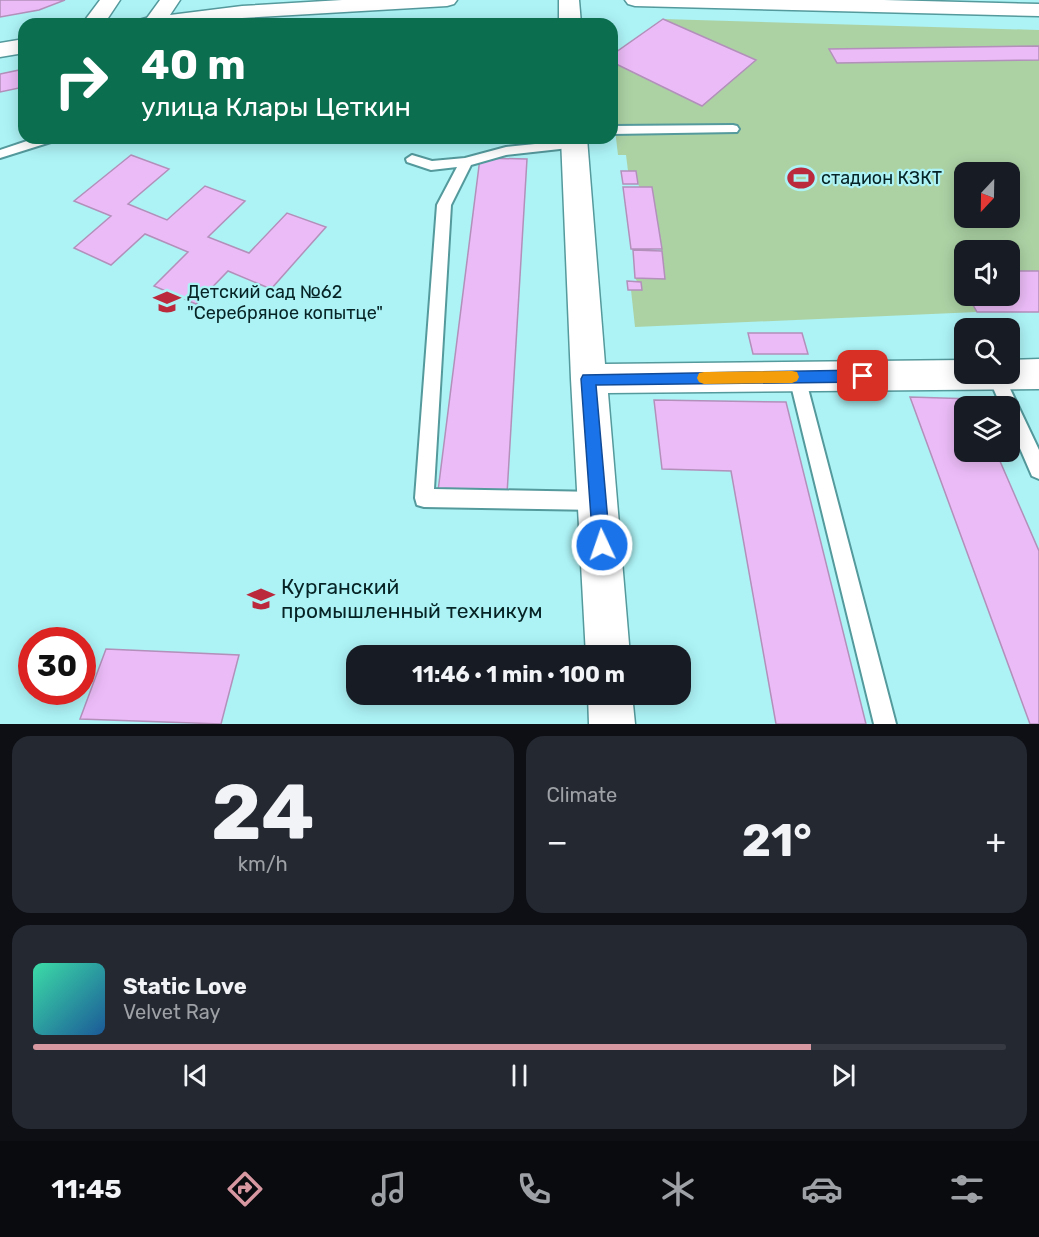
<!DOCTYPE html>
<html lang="en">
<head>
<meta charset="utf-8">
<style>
  :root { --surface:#171b24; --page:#242831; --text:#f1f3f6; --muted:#9ea1a6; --line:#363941; --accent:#d898a2 }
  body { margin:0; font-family:Rubik,sans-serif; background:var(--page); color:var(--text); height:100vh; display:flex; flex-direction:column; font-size:22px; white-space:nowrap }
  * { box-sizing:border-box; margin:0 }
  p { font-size:20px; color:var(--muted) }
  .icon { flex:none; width:33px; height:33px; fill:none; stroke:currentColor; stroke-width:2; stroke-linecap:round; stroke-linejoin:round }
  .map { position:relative; height:724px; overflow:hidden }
  .sheet { display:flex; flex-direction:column; gap:12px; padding:12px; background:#0d0f14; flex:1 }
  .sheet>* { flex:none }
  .hud { position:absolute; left:18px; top:18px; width:600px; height:126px; border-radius:18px; box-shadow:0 3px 15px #0003; background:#0b6e4f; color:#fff; overflow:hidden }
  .needle { width:39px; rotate:202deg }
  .buttons { position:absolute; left:954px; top:162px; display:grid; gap:12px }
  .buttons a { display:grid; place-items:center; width:66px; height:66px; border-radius:12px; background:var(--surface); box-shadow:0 3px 15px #0003; font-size:30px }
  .speed { position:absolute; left:18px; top:627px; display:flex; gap:12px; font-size:30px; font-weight:700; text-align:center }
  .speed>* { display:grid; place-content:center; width:78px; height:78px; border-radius:50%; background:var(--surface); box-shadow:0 3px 15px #0003; line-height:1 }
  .speed .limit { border:9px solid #d22; background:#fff; color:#111 }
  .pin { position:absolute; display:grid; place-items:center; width:51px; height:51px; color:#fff; margin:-26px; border-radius:12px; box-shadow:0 3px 9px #0006 }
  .me { position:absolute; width:66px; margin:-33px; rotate:357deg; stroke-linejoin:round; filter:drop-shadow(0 0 4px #0008) }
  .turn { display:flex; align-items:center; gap:21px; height:126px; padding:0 24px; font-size:27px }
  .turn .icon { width:78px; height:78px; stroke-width:2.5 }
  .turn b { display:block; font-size:42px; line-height:51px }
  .big { font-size:45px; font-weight:700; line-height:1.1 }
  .sheet .tile { flex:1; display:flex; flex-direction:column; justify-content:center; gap:9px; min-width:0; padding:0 21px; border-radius:18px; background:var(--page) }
  .sheet .dial { align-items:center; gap:0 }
  .dial b { font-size:78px; line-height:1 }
  .song { display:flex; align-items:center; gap:18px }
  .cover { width:72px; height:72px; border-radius:9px; background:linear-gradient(135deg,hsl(160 70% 55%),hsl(210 70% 35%)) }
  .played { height:6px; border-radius:3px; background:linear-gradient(90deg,var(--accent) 80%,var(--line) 80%) }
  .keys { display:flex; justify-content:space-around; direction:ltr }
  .heat { display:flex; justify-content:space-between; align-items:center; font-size:33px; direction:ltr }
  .sheet .tiles { flex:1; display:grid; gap:12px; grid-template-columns:1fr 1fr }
  .tile:last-child { grid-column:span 2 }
  .trip { position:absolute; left:346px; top:645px; width:345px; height:60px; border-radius:18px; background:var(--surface); box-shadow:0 3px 15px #0003; font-weight:700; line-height:60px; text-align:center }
  .tab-bar { display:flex; height:96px; justify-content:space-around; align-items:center; background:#090b0e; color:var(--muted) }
  .tab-bar .icon { width:42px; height:42px }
  .tab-bar .current { color:var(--accent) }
  .tab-bar b { font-size:27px; color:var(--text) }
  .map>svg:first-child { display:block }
  .green { fill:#acd2a4; fill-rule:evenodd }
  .building { fill:#ebbbf7; stroke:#b290ba; stroke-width:1.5 }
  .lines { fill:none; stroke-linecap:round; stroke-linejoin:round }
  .service-casing { stroke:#54999c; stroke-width:4 }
  .minor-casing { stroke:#54999c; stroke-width:3 }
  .primary-casing { stroke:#54999c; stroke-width:3 }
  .service { fill:#fff; fill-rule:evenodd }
  .minor { fill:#fff; fill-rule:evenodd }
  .primary { fill:#fff; fill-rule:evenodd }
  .route { fill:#1a73e8; stroke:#114b97; stroke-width:1.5 }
  .slow { fill:#f59e0b }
  .labels { text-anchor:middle; stroke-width:4.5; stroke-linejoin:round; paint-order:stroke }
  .poi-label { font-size:18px; fill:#062325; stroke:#adf3f6; text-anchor:start }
  .near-poi-label { font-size:21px; fill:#062325; stroke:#adf3f6; text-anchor:start }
</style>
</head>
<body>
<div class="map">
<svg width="1039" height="724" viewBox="0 0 1039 724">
  <rect width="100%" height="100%" fill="#adf3f6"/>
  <path class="green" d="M 663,19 L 1039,30 L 1039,312 L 977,312 L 635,327 L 631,290 L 642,290 L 635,278 L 665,278 L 652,187 L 639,187 L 636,171 L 628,171 L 626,155 L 618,155 L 612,104 L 612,55 ZM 964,172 L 1010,172 L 1010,218 L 964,218 ZM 964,250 L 1010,250 L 1010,296 L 964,296 Z"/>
  <path class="building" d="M 0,0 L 65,0 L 39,10 L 0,17 Z
    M 663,19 L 756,60 L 702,106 L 612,62 L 612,55 Z
    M 1039,46 L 1039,60 L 837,63 L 829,49 Z
    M 24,69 L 24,87 L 0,92 L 0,74 Z
    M 131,155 L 169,169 L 128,204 L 167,220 L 205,186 L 245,201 L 208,237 L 249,253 L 287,213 L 326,227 L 271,289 L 228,271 L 196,304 L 154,286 L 188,252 L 145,234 L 111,265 L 74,248 L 111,216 L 74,201 Z
    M 480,158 L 527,159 L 507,494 L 438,491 Z
    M 621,171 L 636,171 L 638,184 L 623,184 Z
    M 623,187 L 652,187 L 662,249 L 631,249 Z
    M 633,250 L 662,251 L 665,279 L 635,278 Z
    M 955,271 L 964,271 L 964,289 Z
    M 1010,271 L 1039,271 L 1039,312 L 977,312 L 968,296 L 1010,296 Z
    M 627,281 L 641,282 L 642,290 L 628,290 Z
    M 748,333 L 802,333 L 808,354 L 753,354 Z
    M 910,397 L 974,399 L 977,406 L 964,406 L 964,452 L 996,452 L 1039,551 L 1039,724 L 1030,724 Z
    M 654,400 L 786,402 L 866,724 L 776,724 L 731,471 L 662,469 Z
    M 106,649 L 239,655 L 221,724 L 80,719 Z"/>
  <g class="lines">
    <defs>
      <path id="service" d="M 733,125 L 737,126 L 739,129 L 737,132 L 612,134 L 612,126 Z
        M 36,138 L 56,138 L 54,141 L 0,158 L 0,150 Z
        M 574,140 L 578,141 L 580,144 L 578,147 L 506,155 L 471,165 L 451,205 L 434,489 L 598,492 L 605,494 L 607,501 L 605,508 L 598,510 L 424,507 L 417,505 L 415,498 L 437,205 L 457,167 L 431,170 L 407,162 L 406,159 L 412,155 L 432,161 L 465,158 L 506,147 Z
        M 797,370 L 803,372 L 805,377 L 896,724 L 874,724 L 789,377 L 791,372 Z
        M 987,374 L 1003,374 L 1039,450 L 1039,479 L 1032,476 L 1010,425 L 1010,406 L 1001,406 Z"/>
      <path id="minor" d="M 100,0 L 120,0 L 104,24 L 82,24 Z
        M 160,0 L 180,0 L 164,24 L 146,24 L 144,22 Z
        M 559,0 L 579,0 L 581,24 L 559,24 Z
        M 561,138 L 587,138 L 605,364 L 964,360 L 964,374 L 1010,374 L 1010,360 L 1039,359 L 1039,389 L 608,393 L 630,656 L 586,656 L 571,379 Z
        M 588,694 L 632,694 L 635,724 L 589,724 Z"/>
      <path id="primary" d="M 342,0 L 457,0 L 454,4 L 447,6 L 242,18 L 196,24 L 135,24 L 139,20 L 146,18 L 242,6 Z
        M 625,0 L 884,0 L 1039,4 L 1039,16 L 635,6 L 628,4 Z
        M 24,39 L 24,53 L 0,57 L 0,43 Z"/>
    </defs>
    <use href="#service" class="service-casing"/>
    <use href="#minor" class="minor-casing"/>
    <use href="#primary" class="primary-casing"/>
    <use href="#service" class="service"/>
    <use href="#minor" class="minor"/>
    <use href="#primary" class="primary"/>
  </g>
  <path class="route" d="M 863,370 L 868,371 L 870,376 L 868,380 L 863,382 L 596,385 L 610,545 L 607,551 L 602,553 L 596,551 L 593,545 L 581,379 L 583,375 Z"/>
  <path class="slow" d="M 792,371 L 797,372 L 799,377 L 797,381 L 792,383 L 704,384 L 699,382 L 697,378 L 699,373 L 704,372 Z"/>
  <defs>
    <symbol id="stadium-bare" viewBox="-9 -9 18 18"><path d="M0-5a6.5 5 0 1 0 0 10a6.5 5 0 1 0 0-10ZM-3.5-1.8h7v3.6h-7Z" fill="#ba293c" stroke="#adf3f6" stroke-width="2.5" paint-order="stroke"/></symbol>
    <symbol id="school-bare" viewBox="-9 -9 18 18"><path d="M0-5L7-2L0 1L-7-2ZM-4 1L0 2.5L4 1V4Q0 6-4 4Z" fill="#ba293c" stroke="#adf3f6" stroke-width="2.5" paint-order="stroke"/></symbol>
    <symbol id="university-bare" viewBox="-9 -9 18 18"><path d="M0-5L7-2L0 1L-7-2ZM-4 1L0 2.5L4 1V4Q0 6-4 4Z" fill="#ba293c" stroke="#adf3f6" stroke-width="2.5" paint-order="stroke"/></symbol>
  </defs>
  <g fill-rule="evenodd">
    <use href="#stadium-bare" x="782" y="159" width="38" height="38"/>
    <use href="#school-bare" x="148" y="283" width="38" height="38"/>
    <use href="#university-bare" x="242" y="580" width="38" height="38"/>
  </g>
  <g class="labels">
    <g class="poi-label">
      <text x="821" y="184">стадион КЗКТ</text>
      <text x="187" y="298">Детский сад №62<tspan x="187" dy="21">"Серебряное копытце"</tspan></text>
    </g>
    <g class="near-poi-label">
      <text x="281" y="594">Курганский<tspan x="281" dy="24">промышленный техникум</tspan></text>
    </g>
  </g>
</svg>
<div class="buttons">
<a><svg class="needle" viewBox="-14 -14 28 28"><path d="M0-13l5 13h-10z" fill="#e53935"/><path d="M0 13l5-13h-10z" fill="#9ea1a6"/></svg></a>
<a><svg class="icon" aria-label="sound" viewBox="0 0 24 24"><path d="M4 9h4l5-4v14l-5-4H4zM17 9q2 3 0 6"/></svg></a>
<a><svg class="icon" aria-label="search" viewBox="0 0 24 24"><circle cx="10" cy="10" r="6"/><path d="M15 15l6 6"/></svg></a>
<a><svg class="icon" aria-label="layers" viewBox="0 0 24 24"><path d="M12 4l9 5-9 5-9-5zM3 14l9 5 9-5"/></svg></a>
</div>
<div class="speed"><div class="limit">30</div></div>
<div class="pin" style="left:863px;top:376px;background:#d93025"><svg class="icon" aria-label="arrive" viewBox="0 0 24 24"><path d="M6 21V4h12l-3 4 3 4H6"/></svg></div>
<svg class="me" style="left:602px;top:545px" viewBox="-20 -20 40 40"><circle r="17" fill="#1a73e8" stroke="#fff" stroke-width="3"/><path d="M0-11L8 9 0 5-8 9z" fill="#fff"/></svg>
<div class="trip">11:46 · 1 min · 100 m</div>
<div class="hud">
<div class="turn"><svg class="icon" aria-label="right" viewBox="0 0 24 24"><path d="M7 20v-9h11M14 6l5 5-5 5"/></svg><div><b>40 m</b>улица Клары Цеткин</div></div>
</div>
</div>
<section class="sheet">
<div class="tiles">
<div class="tile dial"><b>24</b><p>km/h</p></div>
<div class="tile"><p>Climate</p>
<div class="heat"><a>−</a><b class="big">21°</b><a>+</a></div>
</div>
<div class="tile">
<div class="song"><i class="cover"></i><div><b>Static Love</b><p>Velvet Ray</p></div></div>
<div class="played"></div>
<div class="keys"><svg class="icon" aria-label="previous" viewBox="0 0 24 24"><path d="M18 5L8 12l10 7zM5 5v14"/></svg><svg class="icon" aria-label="pause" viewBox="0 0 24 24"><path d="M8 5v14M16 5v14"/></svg><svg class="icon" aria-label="next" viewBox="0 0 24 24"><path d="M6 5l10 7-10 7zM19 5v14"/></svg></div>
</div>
</div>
</section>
<nav class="tab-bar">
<b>11:45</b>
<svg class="icon current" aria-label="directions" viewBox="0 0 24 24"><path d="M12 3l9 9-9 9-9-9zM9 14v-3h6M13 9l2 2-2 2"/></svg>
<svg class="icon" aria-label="music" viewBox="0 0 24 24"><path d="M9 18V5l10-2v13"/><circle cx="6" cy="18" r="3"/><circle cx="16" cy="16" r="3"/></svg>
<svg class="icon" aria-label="phone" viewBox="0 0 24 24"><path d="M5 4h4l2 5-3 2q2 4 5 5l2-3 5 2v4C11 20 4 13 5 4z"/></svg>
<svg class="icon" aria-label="climate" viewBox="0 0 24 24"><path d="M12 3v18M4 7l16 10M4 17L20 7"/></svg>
<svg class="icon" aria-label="car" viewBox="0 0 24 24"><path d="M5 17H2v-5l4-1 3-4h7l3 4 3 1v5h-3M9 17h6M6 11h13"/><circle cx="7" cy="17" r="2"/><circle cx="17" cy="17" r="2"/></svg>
<svg class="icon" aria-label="filters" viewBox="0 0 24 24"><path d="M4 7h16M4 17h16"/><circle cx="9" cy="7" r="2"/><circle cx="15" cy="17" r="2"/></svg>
</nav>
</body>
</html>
